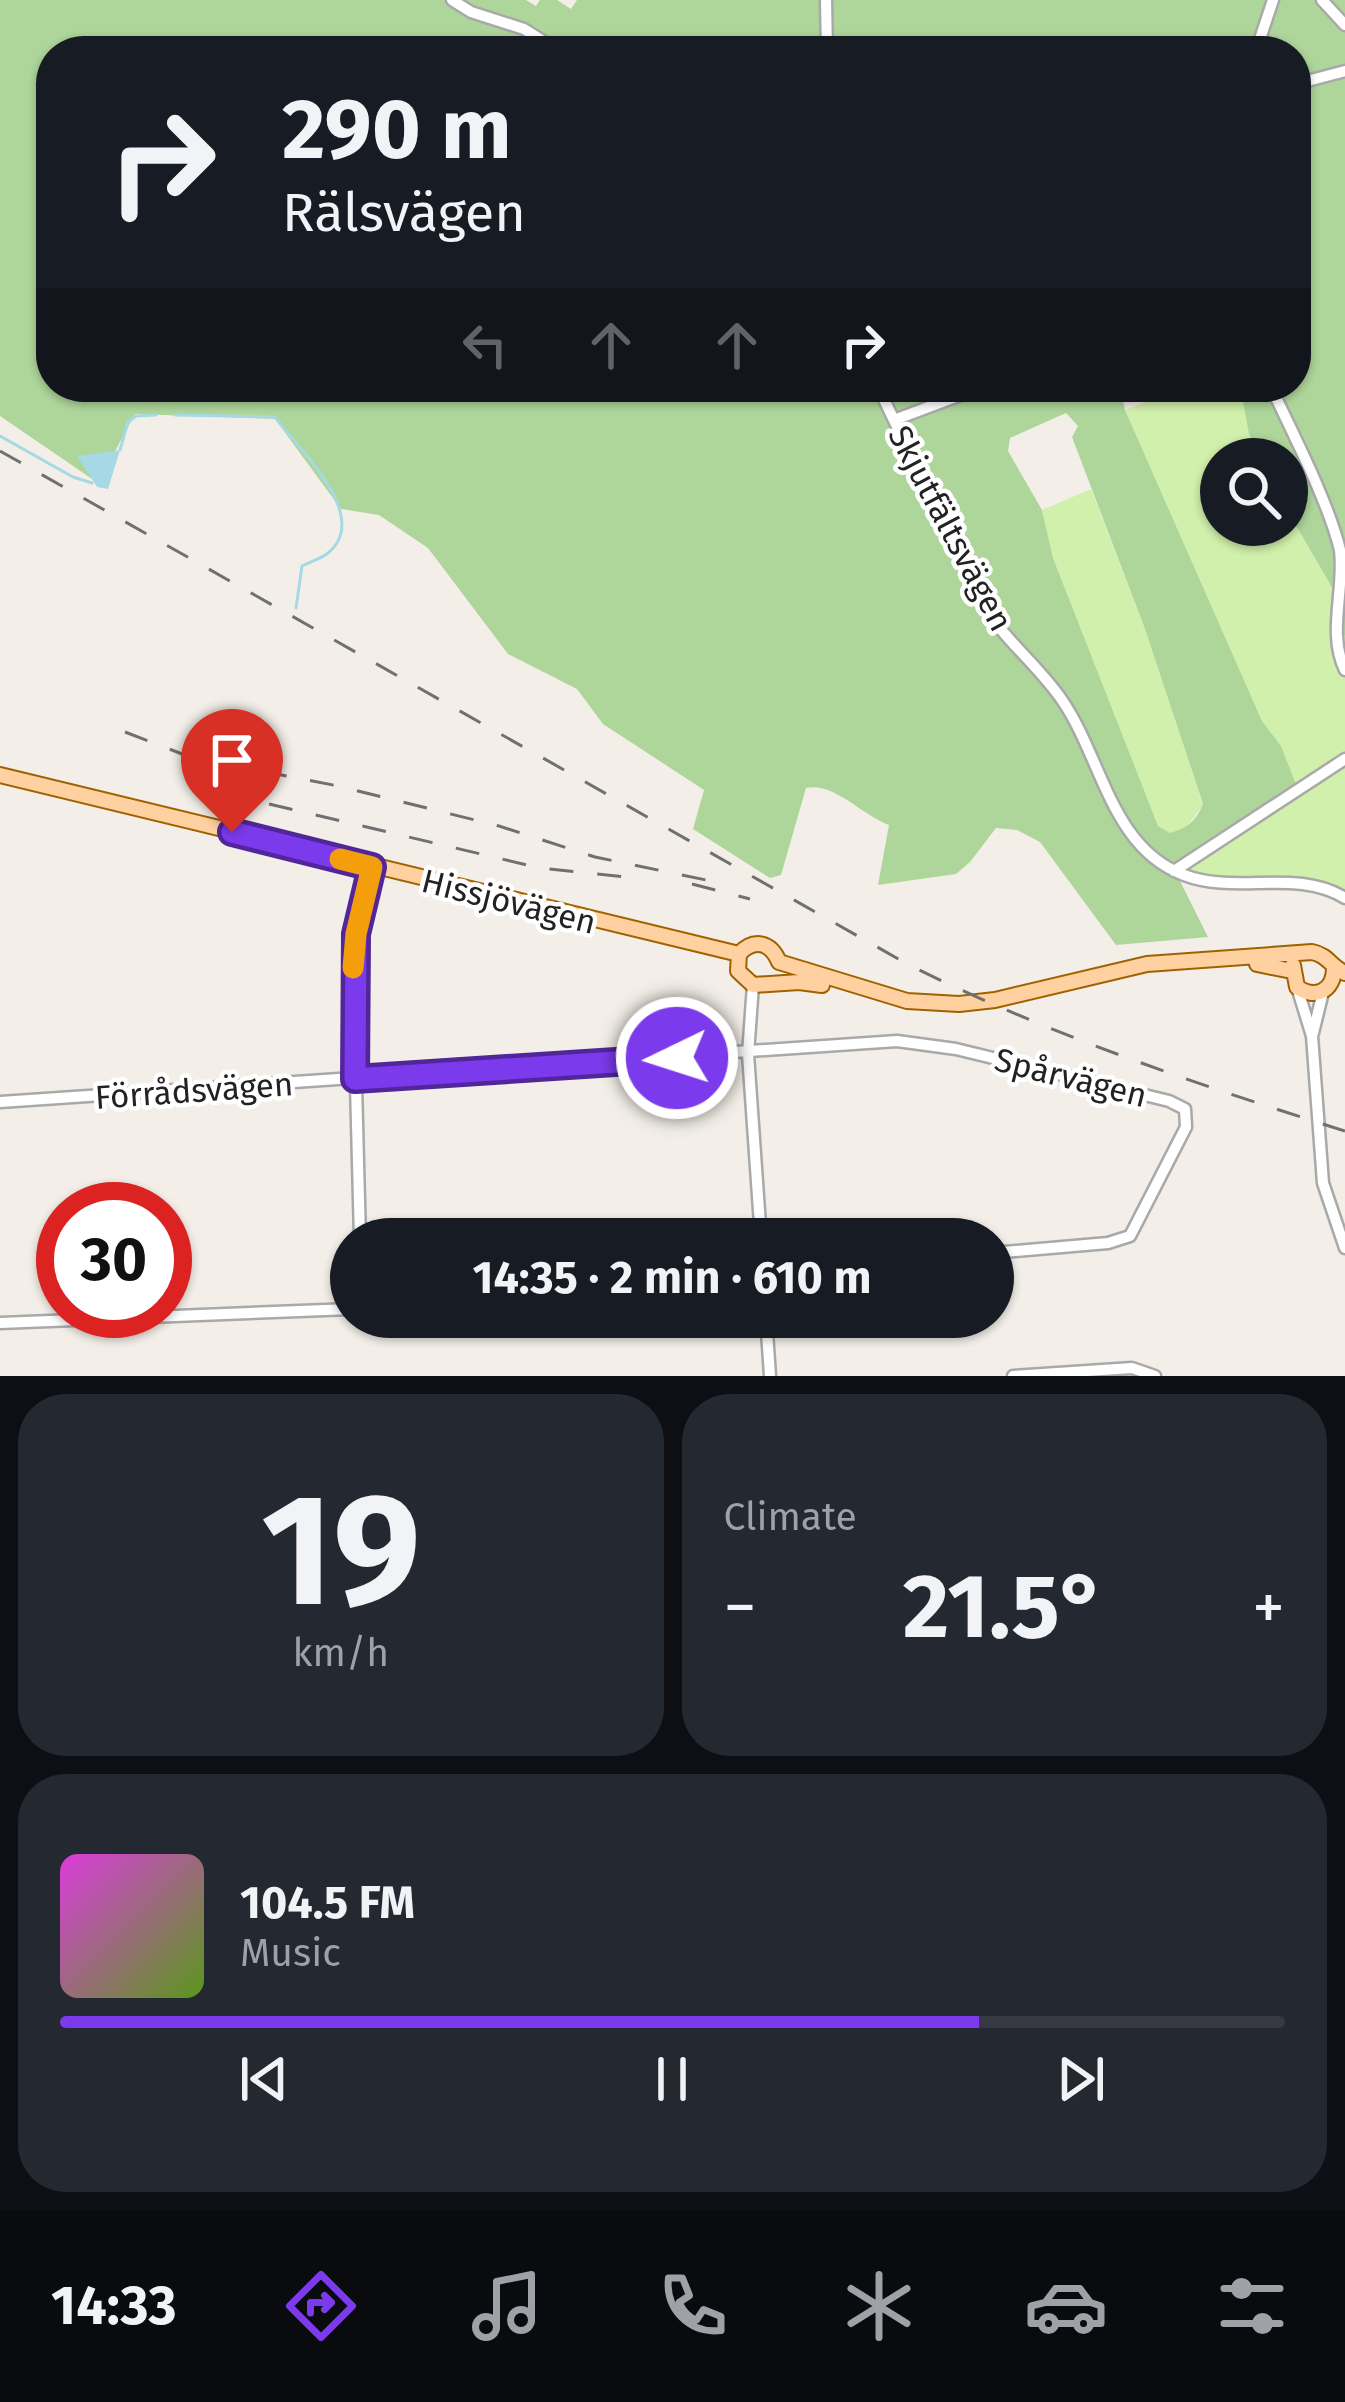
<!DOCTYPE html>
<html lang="en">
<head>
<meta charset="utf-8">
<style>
  :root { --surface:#171b24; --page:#242831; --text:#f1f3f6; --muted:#9ea1a6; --line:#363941; --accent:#7c3aed }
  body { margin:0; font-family:"Fira Sans",sans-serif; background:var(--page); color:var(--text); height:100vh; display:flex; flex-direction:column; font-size:45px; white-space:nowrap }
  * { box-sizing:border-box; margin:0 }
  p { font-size:39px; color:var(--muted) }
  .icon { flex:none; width:66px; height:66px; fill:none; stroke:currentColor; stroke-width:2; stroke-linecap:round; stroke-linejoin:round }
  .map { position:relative; height:1376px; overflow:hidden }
  .details { display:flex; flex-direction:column; gap:18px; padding:18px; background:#0d0f14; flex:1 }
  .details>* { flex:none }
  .guide { position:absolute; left:36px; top:36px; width:1275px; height:366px; border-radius:48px; box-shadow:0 3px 9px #0004; background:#171b24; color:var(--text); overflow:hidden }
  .fabs { position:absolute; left:1200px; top:438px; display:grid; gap:24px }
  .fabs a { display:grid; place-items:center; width:108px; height:108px; border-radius:50%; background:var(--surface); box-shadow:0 3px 9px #0004; font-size:60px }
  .speed { position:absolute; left:36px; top:1182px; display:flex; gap:24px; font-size:60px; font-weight:700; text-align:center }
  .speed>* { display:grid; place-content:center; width:156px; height:156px; border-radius:50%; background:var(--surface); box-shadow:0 3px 9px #0004; line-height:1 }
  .speed .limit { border:18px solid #d22; background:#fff; color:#111 }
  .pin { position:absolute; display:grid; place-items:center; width:102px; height:102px; color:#fff; margin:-123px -51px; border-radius:50% 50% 50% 0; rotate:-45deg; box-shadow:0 0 12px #0007 }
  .pin .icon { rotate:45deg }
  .me { position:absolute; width:132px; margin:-66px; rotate:266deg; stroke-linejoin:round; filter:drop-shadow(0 0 9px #0008) }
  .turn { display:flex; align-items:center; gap:42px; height:252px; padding:0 48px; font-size:54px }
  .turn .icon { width:156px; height:156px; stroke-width:2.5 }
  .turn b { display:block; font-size:84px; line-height:102px }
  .lanes { display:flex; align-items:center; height:114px; padding:0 48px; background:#0003; justify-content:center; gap:60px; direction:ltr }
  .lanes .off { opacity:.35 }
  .big { font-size:90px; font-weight:700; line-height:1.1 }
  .details .card { flex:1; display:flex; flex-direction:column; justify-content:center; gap:18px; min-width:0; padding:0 42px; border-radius:48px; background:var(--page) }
  .details .dial { align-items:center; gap:0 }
  .dial b { font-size:156px; line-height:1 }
  .song { display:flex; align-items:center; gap:36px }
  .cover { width:144px; height:144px; border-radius:18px; background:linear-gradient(135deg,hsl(300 70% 55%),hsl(90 70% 35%)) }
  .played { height:12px; border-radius:6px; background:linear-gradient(90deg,var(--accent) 75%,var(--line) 75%) }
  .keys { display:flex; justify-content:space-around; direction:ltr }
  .heat { display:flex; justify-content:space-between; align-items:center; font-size:66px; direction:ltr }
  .details .tiles { flex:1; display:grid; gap:18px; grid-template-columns:1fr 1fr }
  .card:last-child { grid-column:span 2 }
  .trip { position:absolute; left:330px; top:1218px; width:684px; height:120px; border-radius:60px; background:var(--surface); box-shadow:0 3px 9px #0004; font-weight:700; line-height:120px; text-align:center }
  .tab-bar { display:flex; height:192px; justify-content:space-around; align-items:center; background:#090b0e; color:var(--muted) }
  .tab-bar .icon { width:84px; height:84px }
  .tab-bar .active { color:var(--accent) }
  .tab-bar b { font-size:54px; color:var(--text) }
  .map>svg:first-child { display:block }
  .grass { fill:#d1f0ab }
  .forest { fill:#aed59a; fill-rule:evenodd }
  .water { fill:#a6d9e3 }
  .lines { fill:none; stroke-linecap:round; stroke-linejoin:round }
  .stream { stroke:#a6d9e3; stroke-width:3 }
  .minor-casing { stroke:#a9a9a9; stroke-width:15 }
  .major-casing { stroke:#a06200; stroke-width:18 }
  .minor { stroke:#fff; stroke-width:10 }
  .major { stroke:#ffd1a1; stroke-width:14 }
  .rail { stroke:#707070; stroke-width:3; stroke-dasharray:24 24; stroke-linecap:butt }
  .route-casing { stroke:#51269a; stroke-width:30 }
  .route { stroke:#7c3aed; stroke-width:21 }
  .slow { stroke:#f59e0b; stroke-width:21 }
  .labels { text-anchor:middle; stroke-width:9; stroke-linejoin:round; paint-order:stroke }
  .street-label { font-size:33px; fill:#222; stroke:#fff }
</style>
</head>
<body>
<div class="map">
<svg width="1345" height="1376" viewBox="0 0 1345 1376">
  <rect width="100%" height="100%" fill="#f3efe8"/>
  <path class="grass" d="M 1184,387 L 1240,387 L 1249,434 L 1260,459 L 1221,459 L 1221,525 L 1287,525 L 1287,510 L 1341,603 L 1338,628 L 1345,636 L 1345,898 L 1316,885 L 1229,885 L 1174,871 L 1281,746 L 1262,721 L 1125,410 Z
    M 1091,489 L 1145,629 L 1203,805 L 1185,829 L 1170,833 L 1158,826 L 1137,773 L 1053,558 L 1042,510 Z"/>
  <path class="forest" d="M 0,0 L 526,0 L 536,6 L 540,0 L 557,0 L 571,9 L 577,0 L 1345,0 L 1345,636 L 1338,628 L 1341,603 L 1287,510 L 1287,459 L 1260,459 L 1249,434 L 1240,387 L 1296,387 L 1296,51 L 51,51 L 51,387 L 1120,387 L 1125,410 L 1262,721 L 1281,746 L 1298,790 L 1175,871 L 1208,937 L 1116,945 L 1040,842 L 1017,830 L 996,828 L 970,862 L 956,874 L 878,885 L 889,825 C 860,814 834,782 806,788 L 781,875 L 770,878 L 693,829 L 704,790 L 603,724 L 577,689 L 508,654 L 428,548 L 379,515 L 341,509 L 275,419 L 135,414 L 98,483 L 0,416 ZM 1066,413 L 1078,426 L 1072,437 L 1145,629 L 1203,804 C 1196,821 1188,828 1170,833 L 1158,826 L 1053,558 L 1042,510 L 1008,451 L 1010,438 Z"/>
  <path class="water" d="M 120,450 L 108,489 L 97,487 L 77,456 Z"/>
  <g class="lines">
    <path class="stream" d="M 175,415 L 275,417 C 297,448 373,516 328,553 C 321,559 311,561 302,566 L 296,608
      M 0,436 L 73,477 L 92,483
      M 120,450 L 128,422 L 136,416 L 156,415"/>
    <defs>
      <path id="minor" d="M 452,0 L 471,12 L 524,29 L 559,51
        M 826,0 L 827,51
        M 1322,0 L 1345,25
        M 1256,51 L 1273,0
        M 1296,84 L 1345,71
        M 878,387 L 981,601 C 1003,639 1037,664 1062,700 C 1102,758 1111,848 1184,875 C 1236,895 1296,868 1345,898
        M 1271,387 C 1293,434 1328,501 1340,550 C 1345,590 1327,633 1345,670
        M 894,420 L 982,387
        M 1174,871 L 1345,759
        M 753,985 L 748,1054 L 761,1239
        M 1297,987 L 1312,1036 L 1323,1183 L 1345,1248
        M 1313,1033 L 1323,992
        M 0,1102 L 897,1041 L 956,1049 L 1169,1101 L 1185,1109 L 1186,1127 L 1130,1236 L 1108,1243 L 993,1253
        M 360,1239 L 353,968 L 356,935 L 372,867
        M 766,1317 L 770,1376
        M 0,1323 L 351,1309
        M 1013,1376 L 1132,1368 L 1155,1376"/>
      <path id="major" d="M 0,775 L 739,954
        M 739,954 L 738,971 L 753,985 L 799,982 L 822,985
        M 739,954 C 754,938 771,942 779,962
        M 779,962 L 907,1001 L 959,1004 L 995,1000 L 1147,964 L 1312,952 C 1328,955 1331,967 1345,973
        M 1257,964 L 1292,971
        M 1293,965 L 1297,987 C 1315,1000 1334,991 1334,968"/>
    </defs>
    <use href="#minor" class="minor-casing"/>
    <use href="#major" class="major-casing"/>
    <use href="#minor" class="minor"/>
    <use href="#major" class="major"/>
    <path class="rail" d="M 0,451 L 909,965 C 1050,1035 1196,1084 1345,1131
      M 125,732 L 190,757 L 338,786 L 499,826 L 595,857 L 706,880
      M 269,804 L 540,868 L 627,877
      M 692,884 L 750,899"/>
  </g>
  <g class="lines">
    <defs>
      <path id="route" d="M 232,832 L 372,867 L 356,934 L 355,1079 L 677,1058"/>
    </defs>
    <use href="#route" class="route-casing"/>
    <use href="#route" class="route"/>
    <path class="slow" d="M 340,859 L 372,867 L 356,934 L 353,968"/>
  </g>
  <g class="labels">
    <g class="street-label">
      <text transform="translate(951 528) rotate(62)" y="12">Skjutfältsvägen</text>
      <text transform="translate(509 901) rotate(14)" y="12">Hissjövägen</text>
      <text transform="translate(1071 1077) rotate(14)" y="12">Spårvägen</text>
      <text transform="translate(194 1090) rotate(-4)" y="12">Förrådsvägen</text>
    </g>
  </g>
</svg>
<div class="fabs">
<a><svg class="icon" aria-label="search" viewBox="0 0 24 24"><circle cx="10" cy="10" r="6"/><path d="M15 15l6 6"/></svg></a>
</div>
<div class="speed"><div class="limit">30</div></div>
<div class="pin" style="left:232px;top:832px;background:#d93025"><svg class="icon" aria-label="arrive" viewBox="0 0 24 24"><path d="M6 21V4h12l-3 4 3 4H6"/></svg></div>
<svg class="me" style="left:677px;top:1058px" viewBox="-20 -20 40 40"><circle r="17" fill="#7c3aed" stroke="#fff" stroke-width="3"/><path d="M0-11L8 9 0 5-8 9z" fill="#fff"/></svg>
<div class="trip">14:35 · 2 min · 610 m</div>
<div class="guide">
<div class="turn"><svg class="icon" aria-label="right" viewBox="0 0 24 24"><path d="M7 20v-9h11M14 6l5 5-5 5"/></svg><div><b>290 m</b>Rälsvägen</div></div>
<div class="lanes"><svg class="icon off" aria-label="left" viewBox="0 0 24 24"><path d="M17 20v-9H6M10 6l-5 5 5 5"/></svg><svg class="icon off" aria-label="ahead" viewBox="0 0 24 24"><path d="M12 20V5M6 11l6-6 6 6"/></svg><svg class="icon off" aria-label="ahead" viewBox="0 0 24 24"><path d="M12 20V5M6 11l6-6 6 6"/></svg><svg class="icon" aria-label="right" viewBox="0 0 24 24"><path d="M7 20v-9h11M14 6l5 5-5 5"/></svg></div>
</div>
</div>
<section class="details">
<div class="tiles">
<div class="card dial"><b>19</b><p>km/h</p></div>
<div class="card"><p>Climate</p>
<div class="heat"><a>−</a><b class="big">21.5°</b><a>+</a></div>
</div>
<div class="card">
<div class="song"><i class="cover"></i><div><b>104.5 FM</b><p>Music</p></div></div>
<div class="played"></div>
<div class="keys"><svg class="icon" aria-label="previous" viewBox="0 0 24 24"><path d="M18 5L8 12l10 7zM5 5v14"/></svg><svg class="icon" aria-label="pause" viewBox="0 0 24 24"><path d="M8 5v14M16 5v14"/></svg><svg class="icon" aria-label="next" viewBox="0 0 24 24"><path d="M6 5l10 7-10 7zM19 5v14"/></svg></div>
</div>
</div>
</section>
<nav class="tab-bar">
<b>14:33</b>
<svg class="icon active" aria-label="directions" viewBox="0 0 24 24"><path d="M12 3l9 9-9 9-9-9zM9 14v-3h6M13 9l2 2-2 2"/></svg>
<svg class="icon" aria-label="music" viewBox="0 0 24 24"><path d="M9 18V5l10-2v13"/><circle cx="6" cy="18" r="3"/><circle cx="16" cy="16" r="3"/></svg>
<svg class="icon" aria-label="phone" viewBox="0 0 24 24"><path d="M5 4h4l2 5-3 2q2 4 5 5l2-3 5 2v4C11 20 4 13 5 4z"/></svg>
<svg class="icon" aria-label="climate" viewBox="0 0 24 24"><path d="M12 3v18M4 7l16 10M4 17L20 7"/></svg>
<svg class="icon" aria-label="car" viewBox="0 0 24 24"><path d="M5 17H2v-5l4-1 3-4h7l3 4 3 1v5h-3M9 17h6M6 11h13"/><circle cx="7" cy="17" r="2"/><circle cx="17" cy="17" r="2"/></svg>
<svg class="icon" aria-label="filters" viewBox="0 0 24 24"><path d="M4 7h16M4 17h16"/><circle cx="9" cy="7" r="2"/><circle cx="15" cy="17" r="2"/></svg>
</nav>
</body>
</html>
